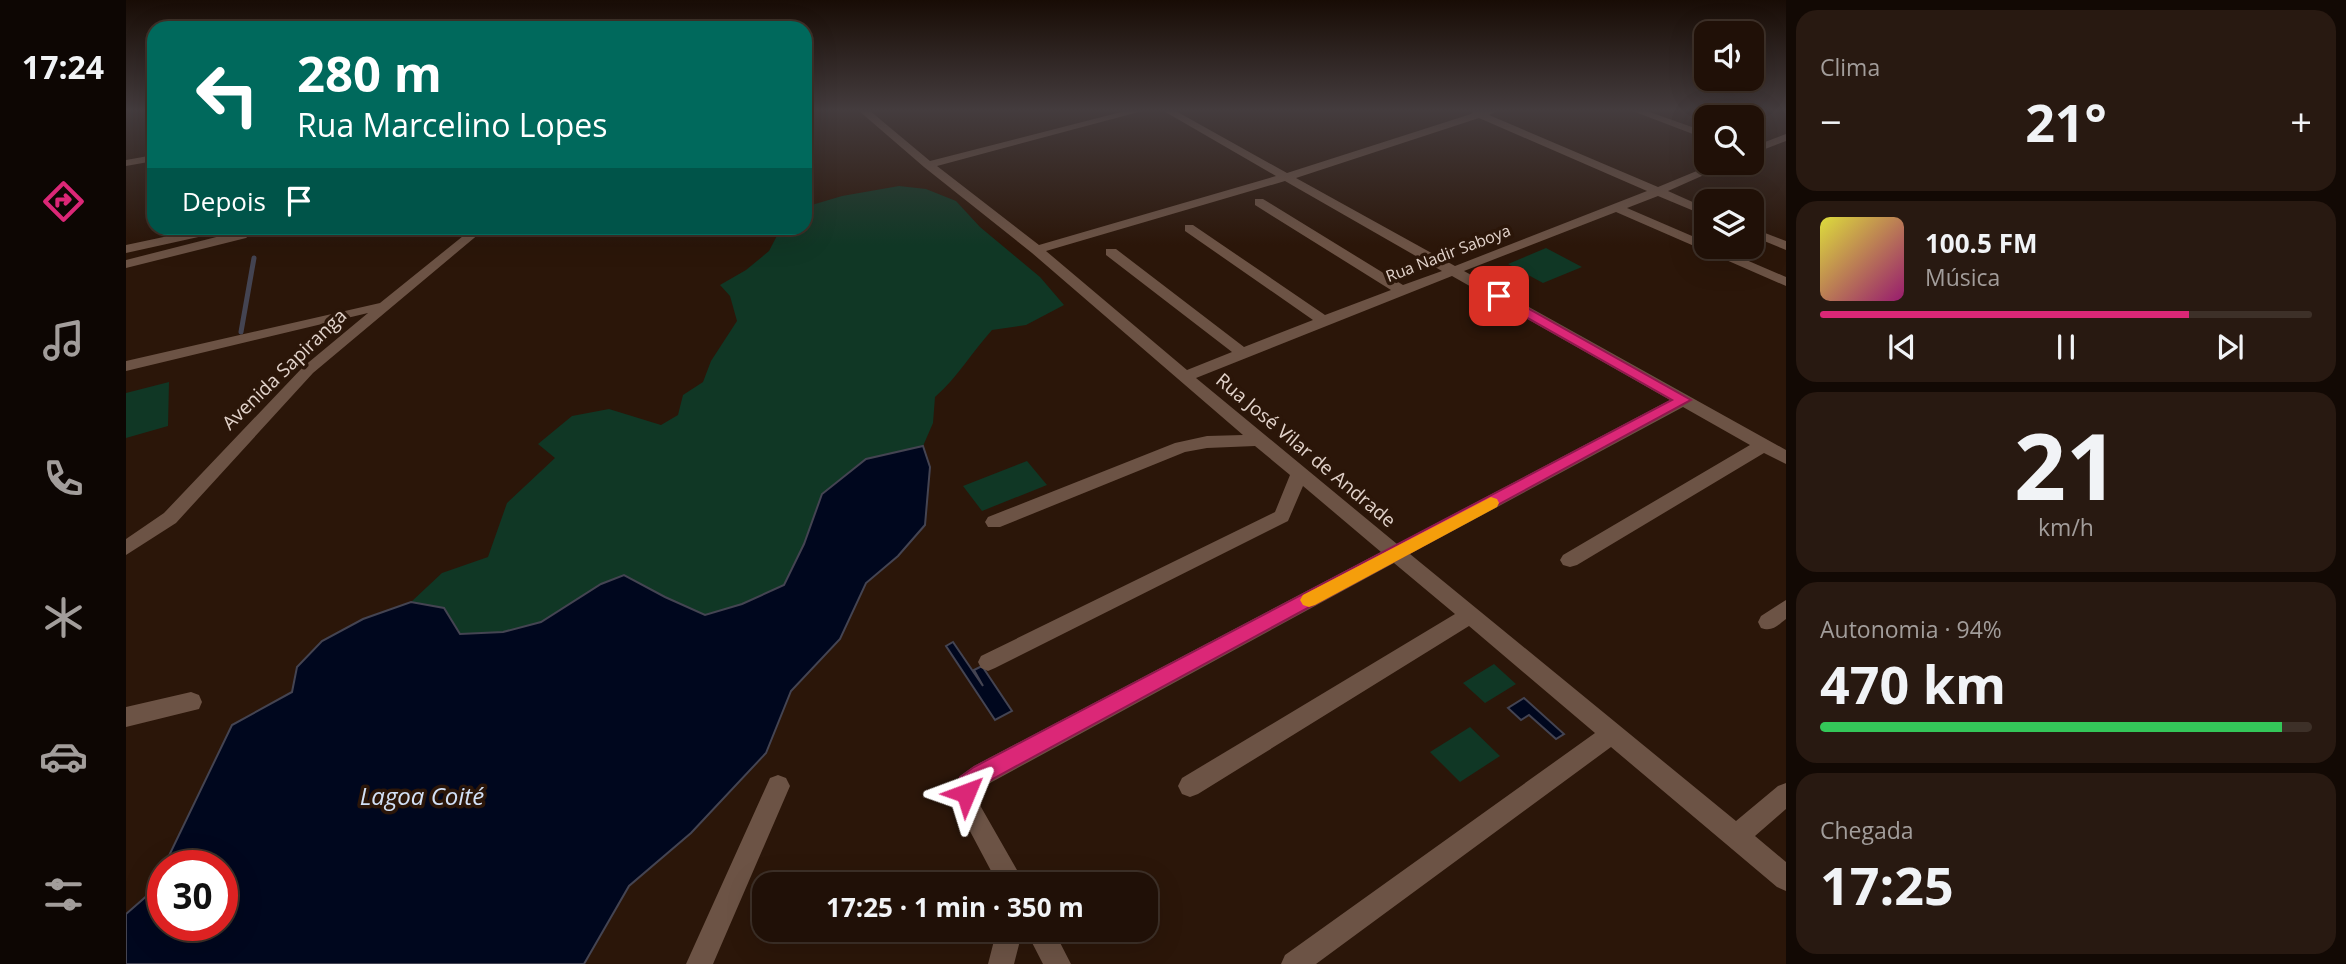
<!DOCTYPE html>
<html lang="pt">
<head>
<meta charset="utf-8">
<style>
  :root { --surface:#201007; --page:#281911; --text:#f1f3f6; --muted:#a29d9b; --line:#3d3028; --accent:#db2777 }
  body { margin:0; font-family:"Open Sans",sans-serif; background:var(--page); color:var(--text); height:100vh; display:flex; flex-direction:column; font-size:26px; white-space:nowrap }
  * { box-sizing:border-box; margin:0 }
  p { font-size:23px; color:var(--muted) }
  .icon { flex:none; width:38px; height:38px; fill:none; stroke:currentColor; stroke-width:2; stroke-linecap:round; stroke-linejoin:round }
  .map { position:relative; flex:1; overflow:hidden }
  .sheet { display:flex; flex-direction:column; gap:10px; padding:10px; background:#120904; width:560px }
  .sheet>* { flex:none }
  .hud { position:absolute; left:21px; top:21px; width:665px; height:214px; border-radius:21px; box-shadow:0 7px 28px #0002,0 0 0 2px var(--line); background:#00695c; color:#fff; overflow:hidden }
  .tools { position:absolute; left:1568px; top:21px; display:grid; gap:14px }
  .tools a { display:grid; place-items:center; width:70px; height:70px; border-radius:14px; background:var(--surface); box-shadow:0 7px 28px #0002,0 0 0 2px var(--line); font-size:35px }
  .speed { position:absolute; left:21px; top:850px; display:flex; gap:14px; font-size:35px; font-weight:700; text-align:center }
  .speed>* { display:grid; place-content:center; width:91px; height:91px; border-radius:50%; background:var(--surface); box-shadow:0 7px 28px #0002,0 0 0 2px var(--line); line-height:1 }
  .speed .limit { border:10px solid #d22; background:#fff; color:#111 }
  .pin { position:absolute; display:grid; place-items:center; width:60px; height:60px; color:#fff; margin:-30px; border-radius:14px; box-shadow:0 4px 10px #0006 }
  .me { position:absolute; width:77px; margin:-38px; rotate:46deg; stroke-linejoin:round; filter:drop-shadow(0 0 5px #0008) }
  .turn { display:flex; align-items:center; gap:24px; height:147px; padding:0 35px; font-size:32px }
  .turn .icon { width:91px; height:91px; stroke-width:2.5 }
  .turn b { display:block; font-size:49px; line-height:60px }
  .then { display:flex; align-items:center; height:66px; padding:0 35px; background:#0003; gap:14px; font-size:26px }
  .big { font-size:52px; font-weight:700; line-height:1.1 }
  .sheet .card { flex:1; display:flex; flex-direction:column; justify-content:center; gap:10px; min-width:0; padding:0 24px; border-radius:21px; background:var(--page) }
  .sheet .dial { align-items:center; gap:0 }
  .dial b { font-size:91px; line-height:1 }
  .song { display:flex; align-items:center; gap:21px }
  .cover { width:84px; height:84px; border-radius:10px; background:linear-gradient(135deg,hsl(60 70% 55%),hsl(320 70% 35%)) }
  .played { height:7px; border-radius:4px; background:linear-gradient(90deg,var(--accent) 75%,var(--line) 75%) }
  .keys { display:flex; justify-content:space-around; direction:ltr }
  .heat { display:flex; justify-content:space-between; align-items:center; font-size:38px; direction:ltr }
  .charge { height:10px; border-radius:5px; background:linear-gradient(90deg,#34c759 94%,var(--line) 0) }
  .trip { position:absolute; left:626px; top:872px; width:406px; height:70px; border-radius:21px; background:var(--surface); box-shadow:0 7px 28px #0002,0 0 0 2px var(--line); font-weight:700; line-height:70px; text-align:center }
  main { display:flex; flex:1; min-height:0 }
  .tab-bar { display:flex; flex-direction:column; width:126px; justify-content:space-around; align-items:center; background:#0d0603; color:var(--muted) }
  .tab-bar .icon { width:49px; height:49px }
  .tab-bar .on { color:var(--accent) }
  .tab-bar b { font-size:32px; color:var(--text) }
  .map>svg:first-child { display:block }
  .green { fill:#103725 }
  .water { fill:#00071e; stroke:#444452; stroke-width:2 }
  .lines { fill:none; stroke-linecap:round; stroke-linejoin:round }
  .stream { stroke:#444452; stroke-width:5 }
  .minor { fill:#6c5345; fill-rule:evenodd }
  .tertiary { fill:#6c5345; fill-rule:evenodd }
  .route { fill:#db2777; stroke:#8e194d; stroke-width:2 }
  .slow { fill:#f59e0b }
  .labels { text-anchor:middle; stroke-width:7; stroke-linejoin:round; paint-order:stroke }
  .far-street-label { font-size:16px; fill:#e2d3cb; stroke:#2b1609 }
  .street-label { font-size:19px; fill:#e2d3cb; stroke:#2b1609 }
  .near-water-label { font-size:24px; font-style:italic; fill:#d2e1f7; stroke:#2b1609 }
</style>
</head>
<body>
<main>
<nav class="tab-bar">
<b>17:24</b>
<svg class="icon on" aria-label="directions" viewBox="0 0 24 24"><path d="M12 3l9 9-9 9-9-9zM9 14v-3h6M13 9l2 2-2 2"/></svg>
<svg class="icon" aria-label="music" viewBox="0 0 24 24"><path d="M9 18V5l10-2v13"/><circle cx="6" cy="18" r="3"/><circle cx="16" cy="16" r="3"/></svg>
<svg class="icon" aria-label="phone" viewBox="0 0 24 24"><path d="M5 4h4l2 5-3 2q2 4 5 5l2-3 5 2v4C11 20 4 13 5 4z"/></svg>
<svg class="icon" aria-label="climate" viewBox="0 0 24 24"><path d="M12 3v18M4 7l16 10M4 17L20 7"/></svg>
<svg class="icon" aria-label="car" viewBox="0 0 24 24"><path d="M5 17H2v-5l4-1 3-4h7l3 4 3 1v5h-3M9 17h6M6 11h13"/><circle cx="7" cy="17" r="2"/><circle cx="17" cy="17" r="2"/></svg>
<svg class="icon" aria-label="filters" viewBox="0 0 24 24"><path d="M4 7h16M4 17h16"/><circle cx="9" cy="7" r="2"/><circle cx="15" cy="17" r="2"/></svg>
</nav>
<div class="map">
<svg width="1660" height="964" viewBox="0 0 1660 964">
  <rect width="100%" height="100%" fill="#2b1609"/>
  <path class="green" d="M 773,186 L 800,189 L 830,201 L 854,227 L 914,277 L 938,305 L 900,325 L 866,330 C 846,352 832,377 809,397 L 807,423 L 797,446 L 740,459 L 697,494 L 678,544 L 658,585 L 616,604 L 579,615 L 539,597 L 475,584 L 415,622 L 377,632 L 334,634 L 318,608 L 285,602 L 316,573 L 362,557 L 381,503 L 429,458 L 412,444 L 446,416 L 483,409 L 535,425 L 552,415 L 557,395 L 577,382 L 585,361 L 611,321 L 604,296 L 594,285 L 620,270 L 643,251 L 655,228 L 679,228 L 679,207 L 716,196 Z
    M 1420,248 L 1456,267 L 1417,283 L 1382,264 Z
    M 43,382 L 42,426 L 0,438 L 0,393 Z
    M 901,461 L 921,485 L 856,511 L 837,486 Z
    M 1368,664 L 1390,684 L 1359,703 L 1337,683 Z
    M 1344,727 L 1374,756 L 1334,782 L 1304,752 Z"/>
  <path class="water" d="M 797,446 L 804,467 L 799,525 L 772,556 L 740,583 L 714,639 L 665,691 L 640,753 L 565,833 L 503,886 L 458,964 L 0,964 L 0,914 L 24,893 L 37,868 L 37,926 L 96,926 L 96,866 L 38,866 L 106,725 L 166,692 L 171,667 L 196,641 L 237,619 L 285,602 L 318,608 L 334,634 L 377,632 L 415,622 L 475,584 L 498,575 L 539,597 L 579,615 L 616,604 L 658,585 L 678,544 L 696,494 L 740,459 Z
    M 827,642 L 857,686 L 848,670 L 856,666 L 886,711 L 869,720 L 820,646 Z
    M 1398,698 L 1438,734 L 1430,739 L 1403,715 L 1395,720 L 1382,708 Z"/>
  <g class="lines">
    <path class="stream" d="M 115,332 L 128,258"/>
    <path class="minor" d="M 732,110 L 743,110 L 804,161 L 1003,110 L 1020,110 L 811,166 L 913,245 L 1150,176 L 1036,110 L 1048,110 L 1161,173 L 1345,114 L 1349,110 L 1373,110 L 1363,115 L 1532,187 L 1590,163 L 1605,163 L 1542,191 L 1580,208 L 1580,216 L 1532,196 L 1501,208 L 1580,242 L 1580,247 L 1590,247 L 1660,277 L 1660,286 L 1490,212 L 1338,271 L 1660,450 L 1660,464 L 1638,453 L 1451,565 L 1444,567 L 1437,565 L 1434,560 L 1437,555 L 1624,445 L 1557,407 L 1284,554 L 1610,821 L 1652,786 L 1660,783 L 1660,809 L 1629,836 L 1660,862 L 1660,891 L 1651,887 L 1485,747 L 1190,964 L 1155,964 L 1159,955 L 1469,733 L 1343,626 L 1072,794 L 1064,797 L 1056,794 L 1052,786 L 1056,778 L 1329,614 L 1268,563 L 853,789 L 855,807 L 899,884 L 872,884 L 829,803 L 834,776 L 848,766 L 1255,552 L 1177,486 L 1162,521 L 869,668 L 862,671 L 855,668 L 852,662 L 855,656 L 1149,512 L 1164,475 L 1129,446 L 1081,448 L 1059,452 L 874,527 L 862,527 L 859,522 L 862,517 L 1049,443 L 1081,436 L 1117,435 L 906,253 L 798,167 ZM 1353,118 L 1521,191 L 1329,266 L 1170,178 ZM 1159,181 L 1316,271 L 1277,285 L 1137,199 L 1129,199 L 1129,205 L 1265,290 L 1199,315 L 1067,225 L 1059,225 L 1059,231 L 1187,320 L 1118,347 L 990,249 L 980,249 L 980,255 L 1106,352 L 1061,370 L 920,251 ZM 1326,276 L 1544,400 L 1271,544 L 1070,378 Z
      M 1504,110 L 1518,110 L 1580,132 L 1580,139 Z
      M 1660,134 L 1660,141 L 1626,154 L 1626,147 Z
      M 28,155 L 28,161 L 0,166 L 0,160 Z
      M 347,228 L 360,228 L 187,373 L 50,523 L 0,555 L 0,539 L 38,513 L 177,367 L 242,313 L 0,371 L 0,361 L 254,303 Z
      M 1626,228 L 1660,241 L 1660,250 L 1626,236 Z
      M 1660,600 L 1660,619 C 1651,626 1646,632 1635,628 L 1632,622 L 1635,616 Z
      M 65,692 L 73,695 L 76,702 L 73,709 L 0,727 L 0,707 Z
      M 652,775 L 660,778 L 664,786 L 587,964 L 560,964 L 644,778 Z
      M 871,929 L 897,929 L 888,964 L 862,964 Z
      M 899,929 L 927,929 L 945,964 L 917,964 Z"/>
    <path class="tertiary" d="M 80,228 L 101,228 L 95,232 L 0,253 L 0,245 Z
      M 118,228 L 132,228 L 120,238 L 0,268 L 0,260 L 110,232 Z"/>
  </g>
  <linearGradient id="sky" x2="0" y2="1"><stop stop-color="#180c05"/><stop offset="0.45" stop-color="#443c3e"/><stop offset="1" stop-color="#443c3e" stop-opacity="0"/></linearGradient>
  <rect width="1660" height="245" fill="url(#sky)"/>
  <path class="route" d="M 1373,292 L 1565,400 L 863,781 L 851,790 L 847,800 L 840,803 L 832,800 L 829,793 L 834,777 L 848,767 L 1546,400 L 1368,299 L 1368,293 Z"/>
  <path class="slow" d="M 1365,497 L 1371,499 L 1373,503 L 1371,507 L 1189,605 L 1183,607 L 1177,605 L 1174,600 L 1177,595 Z"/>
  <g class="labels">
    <g class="far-street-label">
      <text transform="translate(1322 253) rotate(-21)" y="6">Rua Nadir Saboya</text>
    </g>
    <g class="street-label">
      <text transform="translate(158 369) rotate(-44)" y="7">Avenida Sapiranga</text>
      <text transform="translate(1180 450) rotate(40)" y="7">Rua José Vilar de Andrade</text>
    </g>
    <g class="near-water-label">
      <text x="296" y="805">Lagoa Coité</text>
    </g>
  </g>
</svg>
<div class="tools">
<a><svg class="icon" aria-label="sound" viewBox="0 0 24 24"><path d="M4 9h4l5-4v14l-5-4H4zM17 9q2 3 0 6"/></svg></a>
<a><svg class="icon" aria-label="search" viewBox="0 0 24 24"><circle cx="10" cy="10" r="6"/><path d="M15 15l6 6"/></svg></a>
<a><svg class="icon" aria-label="layers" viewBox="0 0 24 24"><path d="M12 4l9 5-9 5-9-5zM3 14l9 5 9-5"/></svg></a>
</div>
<div class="speed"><div class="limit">30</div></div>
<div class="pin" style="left:1373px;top:296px;background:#d93025"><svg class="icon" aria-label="arrive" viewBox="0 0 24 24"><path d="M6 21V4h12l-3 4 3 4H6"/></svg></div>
<svg class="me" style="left:840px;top:793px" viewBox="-20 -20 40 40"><path d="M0-17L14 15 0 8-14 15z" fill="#db2777" stroke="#fff" stroke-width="4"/></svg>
<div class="trip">17:25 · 1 min · 350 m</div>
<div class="hud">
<div class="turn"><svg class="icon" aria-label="left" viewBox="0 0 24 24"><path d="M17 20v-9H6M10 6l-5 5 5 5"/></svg><div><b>280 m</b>Rua Marcelino Lopes</div></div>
<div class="then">Depois<svg class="icon" aria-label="arrive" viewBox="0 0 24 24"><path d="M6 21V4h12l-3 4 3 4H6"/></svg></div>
</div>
</div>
<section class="sheet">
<div class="card"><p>Clima</p>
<div class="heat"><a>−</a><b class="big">21°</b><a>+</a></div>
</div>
<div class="card">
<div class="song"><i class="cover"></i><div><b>100.5 FM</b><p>Música</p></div></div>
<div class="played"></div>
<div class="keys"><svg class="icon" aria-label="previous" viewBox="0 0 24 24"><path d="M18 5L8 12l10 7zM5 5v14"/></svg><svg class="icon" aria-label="pause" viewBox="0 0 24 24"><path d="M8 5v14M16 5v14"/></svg><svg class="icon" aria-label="next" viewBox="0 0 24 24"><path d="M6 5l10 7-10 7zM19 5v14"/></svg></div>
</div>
<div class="card dial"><b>21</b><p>km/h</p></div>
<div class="card"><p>Autonomia · 94%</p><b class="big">470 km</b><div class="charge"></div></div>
<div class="card"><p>Chegada</p><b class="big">17:25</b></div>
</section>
</main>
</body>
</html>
